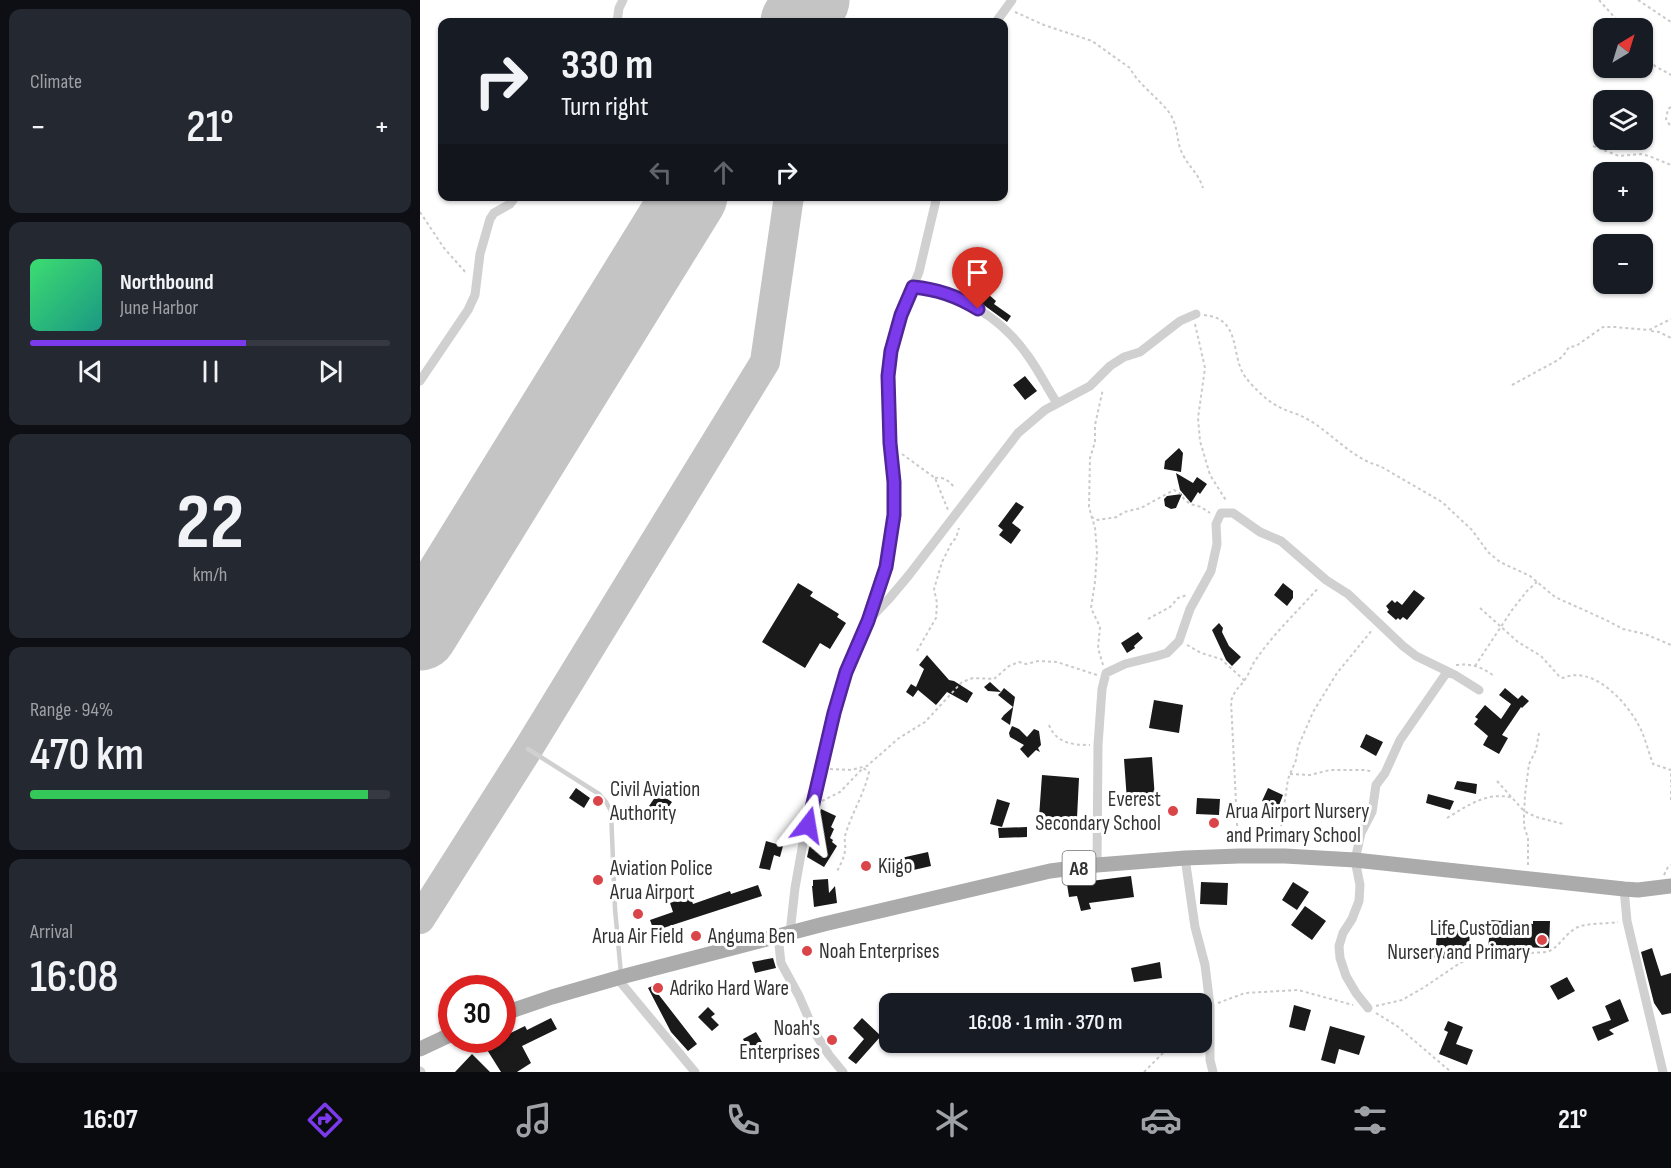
<!DOCTYPE html>
<html lang="en">
<head>
<meta charset="utf-8">
<style>
  :root { --surface:#171b24; --page:#242831; --text:#f1f3f6; --muted:#9ea1a6; --line:#363941; --accent:#7c3aed }
  body { margin:0; font-family:"Sofia Sans Condensed",sans-serif; background:var(--page); color:var(--text); height:100vh; display:flex; flex-direction:column; font-size:22px; white-space:nowrap }
  * { box-sizing:border-box; margin:0 }
  p { font-size:20px; color:var(--muted) }
  .icon { flex:none; width:33px; height:33px; fill:none; stroke:currentColor; stroke-width:2; stroke-linecap:round; stroke-linejoin:round }
  .map { position:relative; flex:1; overflow:hidden }
  .details { display:flex; flex-direction:column; gap:9px; padding:9px; background:#0d0f14; width:420px }
  .details>* { flex:none }
  .guide { position:absolute; left:18px; top:18px; width:570px; height:183px; border-radius:12px; box-shadow:0 2px 4px #0004; background:#171b24; color:var(--text); overflow:hidden }
  .needle { width:39px; rotate:38deg }
  .controls { position:absolute; left:1173px; top:18px; display:grid; gap:12px }
  .controls a { display:grid; place-items:center; width:60px; height:60px; border-radius:12px; background:var(--surface); box-shadow:0 2px 4px #0004; font-size:30px }
  .speed { position:absolute; left:18px; top:975px; display:flex; gap:12px; font-size:30px; font-weight:700; text-align:center }
  .speed>* { display:grid; place-content:center; width:78px; height:78px; border-radius:50%; background:var(--surface); box-shadow:0 2px 4px #0004; line-height:1 }
  .speed .limit { border:9px solid #d22; background:#fff; color:#111 }
  .pin { position:absolute; display:grid; place-items:center; width:51px; height:51px; color:#fff; margin:-62px -26px; border-radius:50% 50% 50% 0; rotate:-45deg; box-shadow:0 0 6px #0007 }
  .pin .icon { rotate:45deg }
  .me { position:absolute; width:66px; margin:-33px; rotate:14deg; stroke-linejoin:round; filter:drop-shadow(0 0 4px #0008) }
  .turn { display:flex; align-items:center; gap:21px; height:126px; padding:0 24px; font-size:27px }
  .turn .icon { width:78px; height:78px; stroke-width:2.5 }
  .turn b { display:block; font-size:42px; line-height:51px }
  .lanes { display:flex; align-items:center; height:57px; padding:0 24px; background:#0003; justify-content:center; gap:30px; direction:ltr }
  .lanes .off { opacity:.35 }
  .big { font-size:45px; font-weight:600; line-height:1.1 }
  .details .tile { flex:1; display:flex; flex-direction:column; justify-content:center; gap:9px; min-width:0; padding:0 21px; border-radius:12px; background:var(--page) }
  .details .dial { align-items:center; gap:0 }
  .dial b { font-size:78px; line-height:1 }
  .song { display:flex; align-items:center; gap:18px }
  .cover { width:72px; height:72px; border-radius:9px; background:linear-gradient(135deg,hsl(140 70% 55%),hsl(170 70% 35%)) }
  .played { height:6px; border-radius:3px; background:linear-gradient(90deg,var(--accent) 60%,var(--line) 60%) }
  .keys { display:flex; justify-content:space-around; direction:ltr }
  .heat { display:flex; justify-content:space-between; align-items:center; font-size:33px; direction:ltr }
  .charge { height:9px; border-radius:4px; background:linear-gradient(90deg,#34c759 94%,var(--line) 0) }
  .trip { position:absolute; left:459px; top:993px; width:333px; height:60px; border-radius:12px; background:var(--surface); box-shadow:0 2px 4px #0004; font-weight:600; line-height:60px; text-align:center }
  .menu { display:flex; height:96px; justify-content:space-around; align-items:center; background:#090b0e; color:var(--muted) }
  .menu .icon { width:42px; height:42px }
  .menu .selected { color:var(--accent) }
  .menu b { font-size:27px; color:var(--text) }
  main { display:flex; flex:1; min-height:0 }
  .map>svg:first-child { display:block }
  .lines { fill:none; stroke-linecap:round; stroke-linejoin:round }
  .taxiway { stroke:#c4c4c4; stroke-width:30 }
  .runway { stroke:#c4c4c4; stroke-width:75 }
  .building { fill:#1a1a1a }
  .path { stroke:#cacaca; stroke-width:2; stroke-dasharray:3 3; stroke-linecap:butt }
  .service { stroke:#d0d0d0; stroke-width:4.5 }
  .minor { stroke:#d0d0d0; stroke-width:9 }
  .primary { stroke:#ababab; stroke-width:15 }
  .route-casing { stroke:#51269a; stroke-width:15 }
  .route { stroke:#7c3aed; stroke-width:10 }
  .poi-dot { fill:#d94548; stroke:#fff; stroke-width:2 }
  .labels { text-anchor:middle; stroke-width:6; stroke-linejoin:round; paint-order:stroke }
  .shield { fill:#fff; stroke:#707070; stroke-width:1.5 }
  .shield-label { font-size:20px; font-weight:bold; fill:#333 }
  .poi-label { font-size:21px; fill:#333; stroke:#fff; text-anchor:start }
</style>
</head>
<body>
<main>
<section class="details">
<div class="tile"><p>Climate</p>
<div class="heat"><a>−</a><b class="big">21°</b><a>+</a></div>
</div>
<div class="tile">
<div class="song"><i class="cover"></i><div><b>Northbound</b><p>June Harbor</p></div></div>
<div class="played"></div>
<div class="keys"><svg class="icon" aria-label="previous" viewBox="0 0 24 24"><path d="M18 5L8 12l10 7zM5 5v14"/></svg><svg class="icon" aria-label="pause" viewBox="0 0 24 24"><path d="M8 5v14M16 5v14"/></svg><svg class="icon" aria-label="next" viewBox="0 0 24 24"><path d="M6 5l10 7-10 7zM19 5v14"/></svg></div>
</div>
<div class="tile dial"><b>22</b><p>km/h</p></div>
<div class="tile"><p>Range · 94%</p><b class="big">470 km</b><div class="charge"></div></div>
<div class="tile"><p>Arrival</p><b class="big">16:08</b></div>
</section>
<div class="map">
<svg width="1251" height="1072" viewBox="0 0 1251 1072">
  <rect width="100%" height="100%" fill="#fff"/>
  <g class="lines">
    <path class="taxiway" d="M 0,919 L 108,749 L 345,362 L 369,196"/>
    <path class="runway" d="M 378,22 L 392,0
      M 0,633 L 270,196"/>
  </g>
  <path class="building" d="M 568,294 L 576,301 L 574,304 L 591,316 L 587,322 L 561,303 Z
    M 605,376 L 617,391 L 605,400 L 593,385 Z
    M 759,448 L 763,453 L 761,472 L 744,469 L 745,461 Z
    M 756,473 L 773,483 L 777,477 L 787,484 L 780,494 L 778,492 L 771,503 L 760,490 Z
    M 762,494 L 756,508 L 751,509 L 745,506 L 744,499 L 747,496 Z
    M 596,502 L 604,507 L 592,523 L 601,530 L 591,544 L 579,535 L 583,530 L 578,526 Z
    M 378,583 L 393,592 L 390,596 L 419,614 L 417,617 L 426,623 L 410,649 L 400,643 L 385,668 L 342,642 Z
    M 863,583 L 873,591 L 873,598 L 867,606 L 854,595 Z
    M 994,590 L 1005,598 L 987,620 L 983,617 L 980,620 L 978,618 L 976,620 L 967,612 L 969,610 L 966,606 L 972,600 L 975,603 L 977,601 L 982,605 Z
    M 799,623 L 803,628 L 802,632 L 809,646 L 821,657 L 812,666 L 806,660 L 792,630 Z
    M 718,632 L 723,638 L 714,646 L 715,648 L 707,653 L 701,643 Z
    M 507,655 L 529,680 L 534,681 L 553,693 L 547,703 L 527,692 L 516,705 L 498,690 L 493,697 L 486,692 L 491,684 L 496,687 L 504,669 L 499,665 Z
    M 570,682 L 581,692 L 584,688 L 595,697 L 590,725 L 581,719 L 584,715 L 593,707 L 578,695 L 581,692 L 568,691 L 564,687 Z
    M 1085,688 L 1098,699 L 1102,695 L 1109,701 L 1102,708 L 1101,707 L 1082,735 L 1088,738 L 1079,754 L 1063,745 L 1068,736 L 1054,724 L 1058,719 L 1055,717 L 1065,705 L 1081,719 L 1091,704 L 1079,695 Z
    M 734,700 L 763,705 L 759,733 L 729,728 Z
    M 592,726 L 599,729 L 607,737 L 614,729 L 619,731 L 621,745 L 618,748 L 620,752 L 616,750 L 608,758 L 600,749 L 604,745 L 590,737 L 589,733 Z
    M 946,734 L 963,742 L 956,756 L 940,747 Z
    M 732,757 L 735,799 L 707,801 L 704,759 Z
    M 622,775 L 659,778 L 657,818 L 619,817 Z
    M 1037,781 L 1057,784 L 1056,794 L 1034,789 Z
    M 156,788 L 170,798 L 164,808 L 149,798 Z
    M 848,788 L 863,795 L 858,808 L 842,801 Z
    M 238,793 L 252,802 L 243,815 L 229,806 Z
    M 1008,794 L 1034,801 L 1030,810 L 1006,803 Z
    M 777,798 L 800,799 L 799,815 L 776,814 Z
    M 577,799 L 590,803 L 582,827 L 570,824 Z
    M 401,809 L 416,816 L 411,827 L 414,829 L 410,838 L 413,840 L 412,842 L 417,846 L 404,867 L 387,857 L 389,848 L 399,829 L 394,827 Z
    M 607,827 L 607,837 L 579,838 L 578,828 Z
    M 346,841 L 363,846 L 360,857 L 354,855 L 350,870 L 339,868 Z
    M 508,852 L 511,866 L 485,872 L 481,858 Z
    M 711,876 L 714,897 L 669,903 L 671,909 L 661,911 L 657,896 L 649,897 L 647,884 Z
    M 408,879 L 409,893 L 415,886 L 417,903 L 394,907 L 392,886 L 393,886 L 393,880 Z
    M 781,882 L 808,883 L 807,905 L 780,904 Z
    M 873,882 L 889,892 L 877,910 L 862,900 Z
    M 338,885 L 342,896 L 234,931 L 230,920 L 253,912 L 250,903 L 270,896 L 273,904 L 310,891 L 311,894 Z
    M 885,906 L 906,921 L 892,940 L 871,925 Z
    M 1071,920 L 1113,924 L 1113,921 L 1130,921 L 1129,948 L 1096,947 L 1096,950 L 1068,948 Z
    M 1017,929 L 1050,931 L 1049,947 L 1046,957 L 1036,954 L 1037,960 L 1012,957 L 1014,947 L 1016,947 Z
    M 1232,948 L 1241,976 L 1251,973 L 1251,1013 L 1242,1015 L 1234,1003 L 1221,952 Z
    M 353,958 L 356,968 L 335,973 L 332,962 Z
    M 740,962 L 742,978 L 714,982 L 711,968 Z
    M 1147,977 L 1155,991 L 1138,1000 L 1130,986 Z
    M 232,986 L 277,1044 L 268,1051 L 251,1032 L 228,988 Z
    M 1200,999 L 1209,1021 L 1189,1030 L 1194,1034 L 1178,1041 L 1172,1027 L 1191,1020 L 1185,1006 Z
    M 874,1005 L 891,1010 L 885,1031 L 869,1027 Z
    M 288,1007 L 295,1014 L 291,1017 L 299,1025 L 292,1031 L 278,1017 Z
    M 131,1018 L 137,1029 L 102,1046 L 111,1063 L 97,1072 L 81,1072 L 64,1045 L 73,1040 L 82,1040 L 82,1037 L 105,1026 L 107,1030 Z
    M 442,1018 L 461,1036 L 436,1064 L 428,1058 L 444,1039 L 433,1028 Z
    M 1028,1021 L 1043,1027 L 1036,1044 L 1053,1050 L 1047,1065 L 1019,1054 L 1028,1032 L 1024,1030 Z
    M 910,1026 L 945,1036 L 939,1055 L 919,1049 L 915,1064 L 901,1060 Z
    M 336,1032 L 342,1042 L 328,1049 L 323,1039 Z
    M 52,1054 L 70,1072 L 35,1072 Z"/>
  <g class="lines">
    <path class="path" d="M 1179,0 L 1204,28
      M 1218,0 L 1251,22
      M 595,12 L 624,25 L 672,41 L 710,68 C 717,83 737,97 748,111 C 760,127 755,140 763,155 C 770,168 778,173 783,188
      M 1222,51 L 1235,66 L 1251,75
      M 1251,107 L 1248,109 L 1246,119 L 1251,127
      M 1173,146 L 1199,156 L 1221,154 L 1229,156 L 1251,165
      M 0,212 L 24,248 L 47,274
      M 784,315 C 823,319 809,355 826,378 C 835,389 848,402 861,408 C 869,412 879,414 887,419 C 911,432 932,459 960,466 L 1022,502 L 1052,530 L 1068,552 L 1080,562 L 1110,576 L 1135,597 L 1186,620 L 1203,629 L 1225,634 L 1251,645
      M 775,324 L 785,368 L 778,418 L 780,441 L 790,475 L 807,502
      M 1231,331 L 1239,332 L 1251,338
      M 1092,385 L 1138,360 L 1143,356 L 1149,347 L 1156,346 L 1183,327 L 1195,327 L 1229,330 L 1251,319
      M 482,454 L 515,478 L 528,510
      M 515,478 C 524,477 528,480 534,487
      M 671,517 L 678,520 L 697,517 L 704,512 L 721,508 L 754,490 L 761,494 L 764,499 L 770,504 L 781,507 L 790,513
      M 1060,608 L 1098,642 L 1121,656 L 1139,676 L 1143,678 C 1172,665 1205,700 1218,724 C 1225,736 1228,751 1233,764 L 1251,770 L 1251,787
      M 728,619 L 750,607 L 758,598 L 767,595
      M 767,645 L 781,653 L 801,659 L 825,681
      M 497,651 L 516,618 L 517,603 L 514,589 L 522,562 L 532,542 L 536,538 L 539,528
      M 683,665 L 678,648 L 680,627 L 671,608 L 675,582 L 677,552 L 675,528 L 669,507 L 670,458 L 675,442 L 675,425 L 683,389
      M 1036,665 C 1051,663 1062,667 1074,676
      M 1055,666 L 1092,610 L 1107,591 L 1117,582
      M 629,725 C 636,743 652,745 670,745
      M 410,769 L 431,770 L 447,766 L 479,738 L 505,722 L 542,682 L 553,678 L 574,679 L 589,666 L 599,662 L 606,664 L 618,661 L 637,662 L 677,675
      M 870,774 L 890,775 L 910,770 L 946,770 L 953,772
      M 1077,781 L 1104,811 L 1116,817 L 1143,824
      M 1251,791 L 1251,803
      M 402,801 L 420,792 L 443,768 L 449,772 C 444,795 431,814 425,836 C 424,841 426,846 425,851 C 424,858 420,866 416,873
      M 1027,818 C 1049,805 1067,791 1094,798
      M 818,844 L 811,701 C 816,687 819,689 826,678 C 830,672 832,664 837,658 C 855,632 878,611 899,587
      M 863,844 L 861,827 L 868,779 L 876,760 L 878,747 L 893,712 L 917,673 L 953,629
      M 1108,865 L 1108,838 L 1104,826 L 1104,815 L 1105,795 L 1109,764 L 1116,750 L 1119,733
      M 1244,875 L 1248,867 L 1251,865
      M 798,1003 L 825,993 L 878,990 L 933,1005
      M 956,1006 L 982,1000 L 1003,988 L 1040,963 L 1057,956 L 1127,952 C 1139,948 1145,933 1158,927 C 1167,923 1187,924 1198,922
      M 956,1013 L 977,1026 L 1031,1072
      M 724,1072 L 754,1042"/>
    <path class="service" d="M 108,749 L 179,794 L 186,802 L 191,811 L 195,909 L 201,974"/>
    <path class="minor" d="M 197,22 L 199,8 L 203,0
      M 576,22 L 592,0
      M 493,287 C 538,291 582,318 608,356 C 619,371 627,388 637,403
      M 0,381 L 48,310 L 55,295 L 60,254 L 70,219 L 74,213 L 90,204 L 96,196
      M 450,619 L 468,600 L 489,575 L 598,433 L 625,410 L 670,386 L 690,366 L 704,357 L 720,352 L 760,321 L 776,314
      M 765,858 L 775,927 L 785,965 L 790,1006 L 790,1060 L 793,1072
      M 677,865 L 678,745 L 682,689 L 686,673 L 705,664 L 737,656 L 747,653 L 759,641 L 770,609 L 791,571 L 797,544 L 796,524 L 801,513 L 813,513 L 840,532 L 861,541 L 906,580 L 928,594 L 983,646 L 996,656 L 1035,675 L 1059,690
      M 1204,889 L 1207,921 L 1243,1072
      M 370,933 L 375,888 L 383,843 L 414,713 L 427,672 L 448,621 L 466,567 L 474,515 L 474,482 L 470,443 L 468,376 L 471,351 L 481,315 L 499,272 L 517,196
      M 358,936 L 361,963 L 379,996 L 395,1033 L 409,1055 L 423,1072
      M 197,978 L 275,1072
      M 948,1008 L 936,993 L 926,976 L 920,958 L 919,946 L 923,933 L 932,919 L 939,901 L 940,885 L 935,860 L 941,833 L 952,812 L 956,785 L 965,773 L 980,740 L 1027,672
      M 0,1071 L 1,1072"/>
    <path class="primary" d="M 82,1014 L 132,997 L 201,977 L 404,924 L 630,871 L 677,865 L 765,858 L 819,856 L 865,856 L 935,860 L 1204,889 L 1218,890 L 1251,886
      M 0,1049 L 32,1034"/>
  </g>
  <g class="lines">
    <defs>
      <path id="route" d="M 388,825 L 414,713 L 426,672 L 448,621 L 466,567 L 474,515 L 474,482 L 470,443 L 468,376 L 471,351 L 481,315 L 493,287 C 516,289 539,297 558,309"/>
    </defs>
    <use href="#route" class="route-casing"/>
    <use href="#route" class="route"/>
  </g>
  <g class="poi-dot">
    <circle cx="178" cy="801" r="6"/>
    <circle cx="753" cy="811" r="6"/>
    <circle cx="794" cy="823" r="6"/>
    <circle cx="446" cy="866" r="6"/>
    <circle cx="178" cy="880" r="6"/>
    <circle cx="218" cy="914" r="6"/>
    <circle cx="276" cy="936" r="6"/>
    <circle cx="1122" cy="940" r="6"/>
    <circle cx="387" cy="951" r="6"/>
    <circle cx="238" cy="988" r="6"/>
    <circle cx="412" cy="1040" r="6"/>
  </g>
  <g class="labels">
    <rect class="shield" x="642.5" y="851" width="33" height="34" rx="4.5"/>
    <g class="shield-label">
      <text x="659" y="875">A8</text>
    </g>
    <g class="poi-label">
      <text x="190" y="796">Civil Aviation<tspan x="190" dy="24">Authority</tspan></text>
      <text x="741" y="806" text-anchor="end">Everest<tspan x="741" dy="24">Secondary School</tspan></text>
      <text x="806" y="818">Arua Airport Nursery<tspan x="806" dy="24">and Primary School</tspan></text>
      <text x="458" y="873">Kiigo</text>
      <text x="190" y="875">Aviation Police<tspan x="190" dy="24">Arua Airport</tspan></text>
      <text x="1110" y="935" text-anchor="end">Life Custodian<tspan x="1110" dy="24">Nursery and Primary</tspan></text>
      <text x="218" y="943" text-anchor="middle">Arua Air Field</text>
      <text x="288" y="943">Anguma Ben</text>
      <text x="399" y="958">Noah Enterprises</text>
      <text x="250" y="995">Adriko Hard Ware</text>
      <text x="400" y="1035" text-anchor="end">Noah's<tspan x="400" dy="24">Enterprises</tspan></text>
    </g>
  </g>
</svg>
<div class="controls">
<a><svg class="needle" viewBox="-14 -14 28 28"><path d="M0-13l5 13h-10z" fill="#e53935"/><path d="M0 13l5-13h-10z" fill="#9ea1a6"/></svg></a>
<a><svg class="icon" aria-label="layers" viewBox="0 0 24 24"><path d="M12 4l9 5-9 5-9-5zM3 14l9 5 9-5"/></svg></a>
<a>+</a>
<a>−</a>
</div>
<div class="speed"><div class="limit">30</div></div>
<div class="pin" style="left:558px;top:309px;background:#d93025"><svg class="icon" aria-label="arrive" viewBox="0 0 24 24"><path d="M6 21V4h12l-3 4 3 4H6"/></svg></div>
<svg class="me" style="left:388px;top:825px" viewBox="-20 -20 40 40"><path d="M0-17L14 15 0 8-14 15z" fill="#7c3aed" stroke="#fff" stroke-width="4"/></svg>
<div class="trip">16:08 · 1 min · 370 m</div>
<div class="guide">
<div class="turn"><svg class="icon" aria-label="right" viewBox="0 0 24 24"><path d="M7 20v-9h11M14 6l5 5-5 5"/></svg><div><b>330 m</b>Turn right</div></div>
<div class="lanes"><svg class="icon off" aria-label="left" viewBox="0 0 24 24"><path d="M17 20v-9H6M10 6l-5 5 5 5"/></svg><svg class="icon off" aria-label="ahead" viewBox="0 0 24 24"><path d="M12 20V5M6 11l6-6 6 6"/></svg><svg class="icon" aria-label="right" viewBox="0 0 24 24"><path d="M7 20v-9h11M14 6l5 5-5 5"/></svg></div>
</div>
</div>
</main>
<nav class="menu">
<b>16:07</b>
<svg class="icon selected" aria-label="directions" viewBox="0 0 24 24"><path d="M12 3l9 9-9 9-9-9zM9 14v-3h6M13 9l2 2-2 2"/></svg>
<svg class="icon" aria-label="music" viewBox="0 0 24 24"><path d="M9 18V5l10-2v13"/><circle cx="6" cy="18" r="3"/><circle cx="16" cy="16" r="3"/></svg>
<svg class="icon" aria-label="phone" viewBox="0 0 24 24"><path d="M5 4h4l2 5-3 2q2 4 5 5l2-3 5 2v4C11 20 4 13 5 4z"/></svg>
<svg class="icon" aria-label="climate" viewBox="0 0 24 24"><path d="M12 3v18M4 7l16 10M4 17L20 7"/></svg>
<svg class="icon" aria-label="car" viewBox="0 0 24 24"><path d="M5 17H2v-5l4-1 3-4h7l3 4 3 1v5h-3M9 17h6M6 11h13"/><circle cx="7" cy="17" r="2"/><circle cx="17" cy="17" r="2"/></svg>
<svg class="icon" aria-label="filters" viewBox="0 0 24 24"><path d="M4 7h16M4 17h16"/><circle cx="9" cy="7" r="2"/><circle cx="15" cy="17" r="2"/></svg>
<b>21°</b>
</nav>
</body>
</html>
